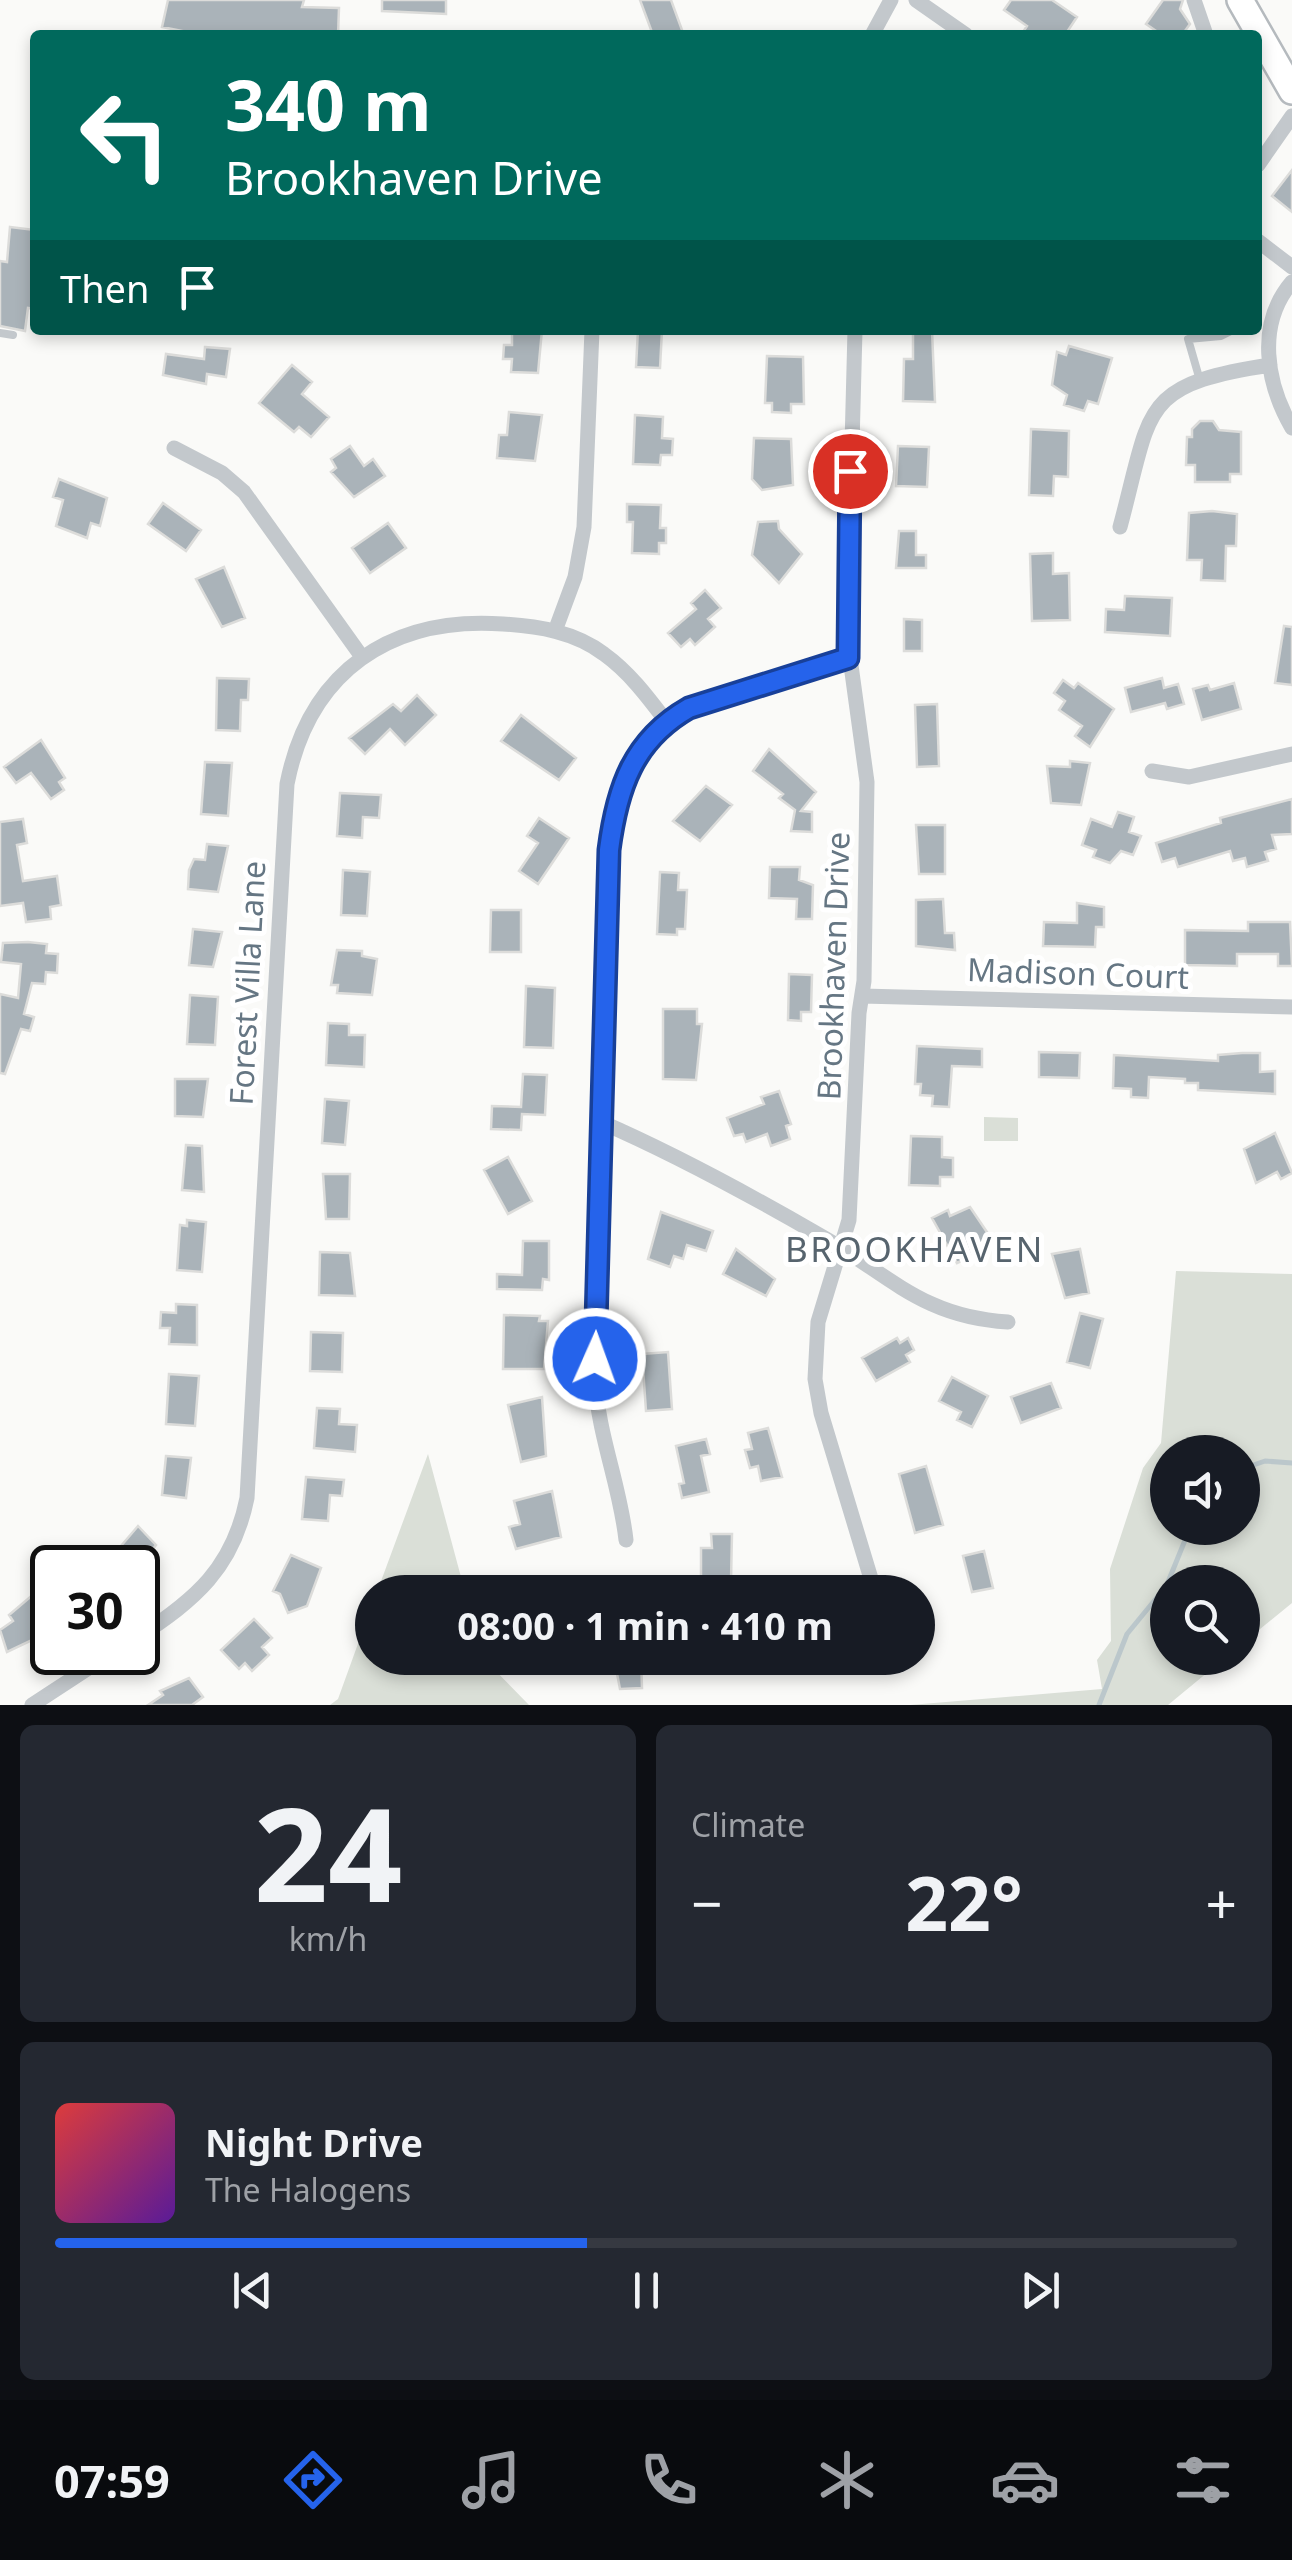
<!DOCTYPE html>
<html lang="en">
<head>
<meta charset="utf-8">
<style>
  :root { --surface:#171b24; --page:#242831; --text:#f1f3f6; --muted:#9ea1a6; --line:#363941; --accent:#2563eb }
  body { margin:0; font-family:"Noto Sans",sans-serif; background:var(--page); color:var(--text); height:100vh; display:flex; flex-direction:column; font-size:38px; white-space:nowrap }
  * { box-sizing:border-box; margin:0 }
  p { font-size:32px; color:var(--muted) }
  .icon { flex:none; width:55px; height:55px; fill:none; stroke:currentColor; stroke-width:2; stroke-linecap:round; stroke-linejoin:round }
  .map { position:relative; height:1705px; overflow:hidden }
  .side { display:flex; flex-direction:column; gap:20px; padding:20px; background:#0d0f14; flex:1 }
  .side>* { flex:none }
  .hud { position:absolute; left:30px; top:30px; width:1232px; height:305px; border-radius:10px; box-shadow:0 5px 15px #0003; background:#00695c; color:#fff; overflow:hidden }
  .fabs { position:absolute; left:1150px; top:1435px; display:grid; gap:20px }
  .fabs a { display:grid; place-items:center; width:110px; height:110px; border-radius:50%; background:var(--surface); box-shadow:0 5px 15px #0003; font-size:50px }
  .speed { position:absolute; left:30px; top:1545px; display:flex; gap:20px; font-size:50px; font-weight:700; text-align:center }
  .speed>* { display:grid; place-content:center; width:130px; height:130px; border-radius:50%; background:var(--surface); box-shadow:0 5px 15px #0003; line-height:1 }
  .speed .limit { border:5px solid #111; border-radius:15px; background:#fff; color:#111 }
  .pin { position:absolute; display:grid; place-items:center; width:85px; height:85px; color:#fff; margin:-42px; border:5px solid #fff; border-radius:50%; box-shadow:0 2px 10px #0007 }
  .me { position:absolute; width:110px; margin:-55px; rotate:2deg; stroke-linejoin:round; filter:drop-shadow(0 0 8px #0008) }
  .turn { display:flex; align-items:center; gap:35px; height:210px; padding:0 30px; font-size:45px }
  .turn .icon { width:130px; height:130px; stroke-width:2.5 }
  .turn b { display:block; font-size:70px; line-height:85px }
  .then { display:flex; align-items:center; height:95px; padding:0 30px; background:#0003; gap:20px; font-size:38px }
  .big { font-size:75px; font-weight:700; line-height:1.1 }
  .side .widget { flex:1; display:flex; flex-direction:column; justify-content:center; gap:15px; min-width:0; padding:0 35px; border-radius:15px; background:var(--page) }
  .side .dial { align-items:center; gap:0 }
  .dial b { font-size:130px; line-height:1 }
  .song { display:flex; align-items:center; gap:30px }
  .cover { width:120px; height:120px; border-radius:15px; background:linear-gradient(135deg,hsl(0 70% 55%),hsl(270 70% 35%)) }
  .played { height:10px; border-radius:5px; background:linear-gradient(90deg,var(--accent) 45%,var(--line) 45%) }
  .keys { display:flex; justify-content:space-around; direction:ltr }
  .heat { display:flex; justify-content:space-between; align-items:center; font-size:55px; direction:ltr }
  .side .tiles { flex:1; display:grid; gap:20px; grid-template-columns:1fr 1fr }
  .widget:last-child { grid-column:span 2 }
  .trip { position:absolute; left:355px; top:1575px; width:580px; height:100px; border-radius:50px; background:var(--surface); box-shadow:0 5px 15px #0003; font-weight:700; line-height:100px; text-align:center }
  .tabs { display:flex; height:160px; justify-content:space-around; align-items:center; background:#090b0e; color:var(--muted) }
  .tabs .icon { width:70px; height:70px }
  .tabs .active { color:var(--accent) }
  .tabs b { font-size:45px; color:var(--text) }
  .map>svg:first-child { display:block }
  .green { fill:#dadfd7; fill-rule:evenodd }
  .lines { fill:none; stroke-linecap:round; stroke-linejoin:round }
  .stream { stroke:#bbc7cb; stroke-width:5 }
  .building { fill:#aab3b9; stroke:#dcdcda; stroke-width:2.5 }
  .primary-casing { stroke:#b5babe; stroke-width:30 }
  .lane { stroke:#c3c8cc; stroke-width:8 }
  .street { stroke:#c3c8cc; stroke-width:15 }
  .primary { stroke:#fff; stroke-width:25 }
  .route-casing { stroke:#184099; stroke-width:25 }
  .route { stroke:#2563eb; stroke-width:18 }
  .labels { text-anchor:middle; stroke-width:10; stroke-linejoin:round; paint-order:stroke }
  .street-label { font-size:32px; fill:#657683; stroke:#fff }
  .neighbourhood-label { font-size:35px; letter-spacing:2.5px; fill:#57646e; stroke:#fff }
</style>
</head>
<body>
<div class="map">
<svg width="1292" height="1705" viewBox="0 0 1292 1705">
  <rect width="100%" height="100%" fill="#fafaf8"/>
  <path class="green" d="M 984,1117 L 1018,1118 L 1018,1141 L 984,1141 Z
    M 1176,1271 L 1292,1274 L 1292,1603 L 1243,1643 L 1242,1582 L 1168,1582 L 1168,1658 L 1225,1658 L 1168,1705 L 910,1705 L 1102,1689 L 1097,1660 L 1111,1641 L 1110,1569 L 1143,1468 L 1161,1443 ZM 1242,1452 L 1242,1528 L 1168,1528 L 1168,1452 Z
    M 428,1454 L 465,1592 L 377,1592 Z
    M 372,1605 L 372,1658 L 483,1658 L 529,1705 L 330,1705 L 338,1699 Z"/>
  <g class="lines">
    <path class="stream" d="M 1242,1469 L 1265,1461 L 1292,1463
      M 1168,1582 L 1190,1528
      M 1099,1705 L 1127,1634 L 1168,1584"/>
  </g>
  <path class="building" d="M 168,0 L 304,0 L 302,7 L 339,8 L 338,35 L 202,35 L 162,27 Z
    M 382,0 L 446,0 L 446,14 L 382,11 Z
    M 640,0 L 671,0 L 682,30 L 653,35 Z
    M 1011,0 L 1052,0 L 1077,17 L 1065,35 L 1021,35 L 1027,26 L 1004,10 Z
    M 1163,0 L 1183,0 L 1180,9 L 1190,24 L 1182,35 L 1162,35 L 1146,24 Z
    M 1292,170 L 1292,212 L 1272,196 Z
    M 10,227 L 35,230 L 35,309 L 28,308 L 25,331 L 0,326 L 0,261 L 7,262 Z
    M 512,330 L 542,330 L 538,373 L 511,372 L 512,359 L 503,359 L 504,345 L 512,345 Z
    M 638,330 L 662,330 L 660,368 L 636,367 Z
    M 913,330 L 932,330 L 935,402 L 903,401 L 904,359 L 913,359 Z
    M 1069,346 L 1112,358 L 1098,404 L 1088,401 L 1084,411 L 1064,405 L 1067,395 L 1052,385 L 1057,352 L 1066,355 Z
    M 205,347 L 230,349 L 226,377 L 207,374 L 206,384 L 163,375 L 166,354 L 204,359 Z
    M 767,356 L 803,357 L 804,404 L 791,404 L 791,413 L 772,412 L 772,403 L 765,403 Z
    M 292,365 L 312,382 L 302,394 L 329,417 L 311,437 L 299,427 L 294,432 L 259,403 Z
    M 509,412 L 542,415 L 535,461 L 497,458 L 499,435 L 507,435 Z
    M 635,415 L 663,417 L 662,438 L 673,439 L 672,455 L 661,455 L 660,465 L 633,464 Z
    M 1200,421 L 1213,421 L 1219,430 L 1241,432 L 1241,474 L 1230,474 L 1230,482 L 1195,482 L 1195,465 L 1186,465 L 1187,437 L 1192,437 L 1192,429 Z
    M 1031,429 L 1069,431 L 1068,477 L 1054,476 L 1053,496 L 1029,495 Z
    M 754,438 L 791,439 L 793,485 L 762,490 L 752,479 Z
    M 350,446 L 364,466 L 373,459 L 385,476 L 354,497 L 331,472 L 336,468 L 331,459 Z
    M 898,446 L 929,447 L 927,487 L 896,486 Z
    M 59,479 L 107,498 L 100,526 L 91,523 L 87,538 L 56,526 L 63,500 L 53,497 Z
    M 163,503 L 201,530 L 186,551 L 148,524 Z
    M 627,504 L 661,505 L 660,528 L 666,528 L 666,543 L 659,543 L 659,554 L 632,553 L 633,522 L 627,522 Z
    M 1212,511 L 1237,514 L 1236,546 L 1226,546 L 1225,581 L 1201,580 L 1202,560 L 1187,560 L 1189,513 Z
    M 778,521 L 779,529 L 802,554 L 779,583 L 752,555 L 758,522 Z
    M 388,523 L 406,548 L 370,573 L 352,548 Z
    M 899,531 L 916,531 L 916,555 L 926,555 L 926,568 L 896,568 Z
    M 1053,553 L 1053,574 L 1069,573 L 1070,620 L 1032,621 L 1030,554 Z
    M 224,567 L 245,618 L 222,627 L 196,579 Z
    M 705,590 L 721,608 L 708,619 L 715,627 L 695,645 L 690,639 L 681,647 L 668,633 L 696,609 L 691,603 Z
    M 1125,596 L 1172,598 L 1170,636 L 1105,632 L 1106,609 L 1124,610 Z
    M 904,619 L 922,620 L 922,651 L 904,651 Z
    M 1284,626 L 1292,627 L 1292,685 L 1275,683 Z
    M 217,678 L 249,679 L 248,700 L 241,700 L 240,731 L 216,730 Z
    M 1162,678 L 1164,688 L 1178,684 L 1184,704 L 1167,709 L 1165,703 L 1131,712 L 1125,688 Z
    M 1063,680 L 1074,688 L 1078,683 L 1114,709 L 1090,747 L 1075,736 L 1082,726 L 1059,710 L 1065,701 L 1054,693 Z
    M 1234,683 L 1241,709 L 1202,720 L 1193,689 L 1208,685 L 1210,690 Z
    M 417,695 L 436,715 L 405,745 L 390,729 L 365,754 L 349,738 L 393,704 L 401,711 Z
    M 937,704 L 939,766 L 917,767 L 915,705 Z
    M 521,715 L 576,758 L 559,780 L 501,741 Z
    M 41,740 L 65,778 L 59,782 L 64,790 L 51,799 L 31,773 L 16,783 L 4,767 Z
    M 769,749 L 816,792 L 801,811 L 812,812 L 812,832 L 791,831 L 795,810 L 779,798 L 783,794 L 753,771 Z
    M 1070,761 L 1090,763 L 1081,805 L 1051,803 L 1047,766 L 1070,767 Z
    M 205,762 L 232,763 L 228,816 L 201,814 Z
    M 706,786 L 732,805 L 700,841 L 673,821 Z
    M 340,793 L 381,795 L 379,818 L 363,817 L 362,838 L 337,836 Z
    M 1292,799 L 1292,834 L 1272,835 L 1276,849 L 1265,852 L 1268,861 L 1247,867 L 1245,858 L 1233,861 L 1230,851 L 1178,867 L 1175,858 L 1162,862 L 1156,843 L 1221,823 L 1220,818 Z
    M 1118,812 L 1134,817 L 1129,832 L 1141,836 L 1133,855 L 1121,851 L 1110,863 L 1093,857 L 1096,850 L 1082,845 L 1091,819 L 1112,827 Z
    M 539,818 L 569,838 L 538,884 L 519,871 L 538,843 L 527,836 Z
    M 23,819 L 27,843 L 17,845 L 23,881 L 57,876 L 61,905 L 50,907 L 51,919 L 26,922 L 23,903 L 0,906 L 0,822 Z
    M 916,825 L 945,825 L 945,874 L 919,874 Z
    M 207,844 L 228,846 L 218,892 L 188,889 L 189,870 L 194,859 L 205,860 Z
    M 770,867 L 800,867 L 799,880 L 813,885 L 812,919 L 796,919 L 797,899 L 769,898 Z
    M 343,870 L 370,872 L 367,916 L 341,915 Z
    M 660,872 L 679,873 L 678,890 L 687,890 L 685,929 L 677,929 L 677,935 L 657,934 Z
    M 943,899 L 945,933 L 954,933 L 955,950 L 916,946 L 916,900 Z
    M 1077,903 L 1104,907 L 1104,927 L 1096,927 L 1095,947 L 1043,946 L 1044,922 L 1077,923 Z
    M 491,910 L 521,910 L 521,952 L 490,952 Z
    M 1248,922 L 1290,922 L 1292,966 L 1278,966 L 1278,954 L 1237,954 L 1237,966 L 1185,965 L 1185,930 L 1248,931 Z
    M 193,929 L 222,932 L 213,967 L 189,965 Z
    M 28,942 L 47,944 L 46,953 L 58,954 L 57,973 L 46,972 L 45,984 L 32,983 L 24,1014 L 34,1017 L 30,1031 L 21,1029 L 5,1074 L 0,1073 L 0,994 L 18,998 L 21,964 L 1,962 L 3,943 Z
    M 337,950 L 362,951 L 362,956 L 377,959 L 372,995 L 337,993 L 338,985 L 331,985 Z
    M 789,974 L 812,975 L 811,1012 L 801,1012 L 801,1021 L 788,1020 Z
    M 526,986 L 555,988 L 553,1048 L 524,1047 Z
    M 190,995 L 218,997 L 215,1045 L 187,1044 Z
    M 663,1009 L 697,1009 L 697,1024 L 702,1024 L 696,1080 L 663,1079 Z
    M 328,1023 L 349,1024 L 349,1035 L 365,1035 L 364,1067 L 326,1065 Z
    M 917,1046 L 982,1049 L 982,1067 L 952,1066 L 949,1107 L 932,1106 L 933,1096 L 920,1095 L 921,1084 L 915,1084 Z
    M 1039,1052 L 1080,1053 L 1079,1078 L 1039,1077 Z
    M 1242,1053 L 1260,1053 L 1260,1072 L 1275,1071 L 1275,1094 L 1198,1090 L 1198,1083 L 1185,1083 L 1185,1079 L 1149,1077 L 1148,1098 L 1131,1097 L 1131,1089 L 1113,1088 L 1114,1055 L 1218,1061 L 1218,1055 Z
    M 523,1074 L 547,1075 L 545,1115 L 522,1114 L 521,1130 L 491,1129 L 492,1106 L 521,1107 Z
    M 175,1079 L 208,1079 L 203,1117 L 175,1116 Z
    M 779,1091 L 791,1124 L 786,1126 L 790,1139 L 771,1146 L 767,1134 L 746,1142 L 743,1134 L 734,1136 L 727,1118 L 764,1104 L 761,1097 Z
    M 325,1099 L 349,1101 L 345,1145 L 322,1143 Z
    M 1275,1133 L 1292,1173 L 1281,1179 L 1277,1172 L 1256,1183 L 1244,1149 Z
    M 911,1136 L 942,1137 L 942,1157 L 953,1158 L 953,1177 L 940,1177 L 940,1186 L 909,1185 Z
    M 186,1145 L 202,1146 L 204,1192 L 182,1190 Z
    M 508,1157 L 532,1201 L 508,1214 L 484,1170 Z
    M 323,1174 L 350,1174 L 349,1219 L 326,1219 Z
    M 970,1207 L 993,1241 L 991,1247 L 957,1263 L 932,1218 L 948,1210 L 950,1216 Z
    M 661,1212 L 713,1231 L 706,1251 L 687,1245 L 683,1259 L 674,1256 L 670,1267 L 648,1259 Z
    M 187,1220 L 206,1222 L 202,1272 L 177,1270 L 180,1225 L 187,1226 Z
    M 523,1241 L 549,1241 L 549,1280 L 543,1279 L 542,1290 L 497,1289 L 497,1274 L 522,1275 Z
    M 736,1249 L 775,1279 L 766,1296 L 723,1274 Z
    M 1080,1249 L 1089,1293 L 1065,1298 L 1052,1254 Z
    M 320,1252 L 350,1253 L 355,1296 L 319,1295 Z
    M 176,1304 L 197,1305 L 197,1345 L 169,1344 L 170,1328 L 160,1328 L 161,1312 L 176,1313 Z
    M 1080,1313 L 1103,1319 L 1090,1368 L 1067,1362 Z
    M 504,1315 L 540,1316 L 539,1321 L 548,1321 L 544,1369 L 503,1369 Z
    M 311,1332 L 343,1333 L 342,1372 L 310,1371 Z
    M 897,1338 L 900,1343 L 908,1338 L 914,1350 L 906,1355 L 910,1362 L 876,1381 L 862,1358 Z
    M 668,1352 L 672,1409 L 646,1411 L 642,1354 Z
    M 169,1374 L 199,1376 L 195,1426 L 166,1424 Z
    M 952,1377 L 988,1396 L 972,1427 L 957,1420 L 961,1412 L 939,1401 Z
    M 1051,1383 L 1061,1408 L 1021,1423 L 1011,1397 Z
    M 542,1397 L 546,1456 L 521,1462 L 508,1405 Z
    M 317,1408 L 340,1409 L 339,1424 L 357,1425 L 355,1452 L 314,1448 Z
    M 768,1428 L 782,1477 L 761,1481 L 758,1466 L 750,1468 L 745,1450 L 752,1449 L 748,1433 Z
    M 706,1439 L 710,1454 L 701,1456 L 709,1492 L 682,1498 L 679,1484 L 684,1483 L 676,1446 Z
    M 166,1456 L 191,1458 L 186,1498 L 162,1495 Z
    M 926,1466 L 943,1525 L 915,1533 L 899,1474 Z
    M 306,1477 L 344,1480 L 342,1496 L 330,1495 L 328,1521 L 302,1519 Z
    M 552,1491 L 561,1537 L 516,1549 L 509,1527 L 520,1524 L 514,1501 Z
    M 138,1526 L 156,1545 L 138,1568 L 116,1568 L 109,1560 Z
    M 711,1534 L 732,1534 L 731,1581 L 701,1581 L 701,1548 L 712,1548 Z
    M 984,1551 L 993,1588 L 972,1592 L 963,1556 Z
    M 291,1555 L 321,1568 L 307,1606 L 288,1613 L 280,1594 L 273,1591 Z
    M 35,1593 L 52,1623 L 44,1628 L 47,1633 L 7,1652 L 0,1630 L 13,1621 L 9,1615 Z
    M 254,1619 L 272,1638 L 262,1647 L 269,1655 L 252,1671 L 245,1663 L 239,1669 L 221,1650 Z
    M 614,1658 L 641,1658 L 642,1688 L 620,1689 Z
    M 189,1678 L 203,1697 L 192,1705 L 148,1705 L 163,1695 L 160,1691 Z"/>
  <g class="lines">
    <defs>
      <path id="primary" d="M 1240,0 L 1292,91"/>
    </defs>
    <use href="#primary" class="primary-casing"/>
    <path class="lane" d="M 0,333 L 13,335
      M 1199,377 L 1188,339 L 1221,336 L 1233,330"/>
    <path class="street" d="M 916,0 L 966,35
      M 1194,0 L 1206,35
      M 872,35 L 891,0
      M 1258,165 L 1292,116
      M 1258,241 L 1292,267
      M 1292,282 C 1256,324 1266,383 1292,428
      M 855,330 L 847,636 L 867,782 L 864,981 L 859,1013 L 849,1220 L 818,1322 L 815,1379 L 821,1413 L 875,1592
      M 174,448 L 222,473 L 244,492 L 362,657
      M 1120,527 C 1152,409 1138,385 1270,365
      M 555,631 L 575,577 L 584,527 L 592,330
      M 1152,771 L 1189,777 L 1292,754
      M 862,996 L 1292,1007
      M 601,1122 C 677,1155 750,1195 821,1236 C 890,1275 922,1317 1008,1322
      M 626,1540 C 620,1485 598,1435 595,1379 L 609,849 C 617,788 633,740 689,708 L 848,658
      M 138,1637 C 195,1600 233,1568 247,1498 L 287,784 C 309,672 390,616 503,624 C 538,626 575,632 604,654 C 629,672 647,696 666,721
      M 32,1705 L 113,1652"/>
    <use href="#primary" class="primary"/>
  </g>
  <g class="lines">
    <defs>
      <path id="route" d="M 595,1359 L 609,850 C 617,788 633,740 689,708 L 848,658 L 850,471"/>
    </defs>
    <use href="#route" class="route-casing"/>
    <use href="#route" class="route"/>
  </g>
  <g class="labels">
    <g class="street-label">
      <text transform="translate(834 966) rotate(-88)" y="11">Brookhaven Drive</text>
      <text transform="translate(1078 974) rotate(2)" y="11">Madison Court</text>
      <text transform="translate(248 983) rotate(-87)" y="11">Forest Villa Lane</text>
    </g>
    <g class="neighbourhood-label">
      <text x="915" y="1262">BROOKHAVEN</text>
    </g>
  </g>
</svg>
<div class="fabs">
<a><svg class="icon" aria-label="sound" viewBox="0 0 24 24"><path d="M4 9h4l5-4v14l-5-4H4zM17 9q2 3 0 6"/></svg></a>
<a><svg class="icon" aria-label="search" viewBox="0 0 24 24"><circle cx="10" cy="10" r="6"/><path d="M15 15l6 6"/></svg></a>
</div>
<div class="speed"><div class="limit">30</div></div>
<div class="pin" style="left:850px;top:471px;background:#d93025"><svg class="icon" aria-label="arrive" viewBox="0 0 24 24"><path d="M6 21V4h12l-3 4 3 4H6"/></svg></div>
<svg class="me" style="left:595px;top:1359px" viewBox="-20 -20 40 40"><circle r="17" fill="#2563eb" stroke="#fff" stroke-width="3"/><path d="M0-11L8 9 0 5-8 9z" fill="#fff"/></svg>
<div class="trip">08:00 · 1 min · 410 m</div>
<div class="hud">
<div class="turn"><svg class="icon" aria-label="left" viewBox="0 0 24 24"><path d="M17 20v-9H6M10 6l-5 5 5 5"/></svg><div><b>340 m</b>Brookhaven Drive</div></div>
<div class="then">Then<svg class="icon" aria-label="arrive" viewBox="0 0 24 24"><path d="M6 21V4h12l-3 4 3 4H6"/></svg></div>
</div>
</div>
<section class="side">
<div class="tiles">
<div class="widget dial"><b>24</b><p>km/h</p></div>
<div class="widget"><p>Climate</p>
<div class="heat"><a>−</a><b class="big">22°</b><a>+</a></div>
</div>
<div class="widget">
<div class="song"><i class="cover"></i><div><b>Night Drive</b><p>The Halogens</p></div></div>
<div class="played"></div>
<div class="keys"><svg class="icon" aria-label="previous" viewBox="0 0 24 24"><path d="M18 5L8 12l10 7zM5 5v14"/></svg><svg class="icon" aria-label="pause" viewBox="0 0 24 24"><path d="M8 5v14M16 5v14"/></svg><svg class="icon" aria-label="next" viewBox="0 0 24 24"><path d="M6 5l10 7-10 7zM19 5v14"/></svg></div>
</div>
</div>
</section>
<nav class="tabs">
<b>07:59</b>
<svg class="icon active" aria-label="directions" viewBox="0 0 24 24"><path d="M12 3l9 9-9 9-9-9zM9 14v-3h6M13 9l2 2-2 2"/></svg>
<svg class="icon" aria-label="music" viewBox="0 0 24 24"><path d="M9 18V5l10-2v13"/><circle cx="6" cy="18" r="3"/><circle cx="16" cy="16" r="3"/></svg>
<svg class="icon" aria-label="phone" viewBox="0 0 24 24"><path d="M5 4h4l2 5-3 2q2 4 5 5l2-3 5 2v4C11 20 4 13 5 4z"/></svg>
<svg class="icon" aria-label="climate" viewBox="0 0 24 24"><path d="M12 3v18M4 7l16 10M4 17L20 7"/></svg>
<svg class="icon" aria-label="car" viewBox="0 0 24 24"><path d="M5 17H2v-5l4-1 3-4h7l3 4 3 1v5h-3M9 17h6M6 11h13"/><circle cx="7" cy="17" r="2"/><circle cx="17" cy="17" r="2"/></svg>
<svg class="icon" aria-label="filters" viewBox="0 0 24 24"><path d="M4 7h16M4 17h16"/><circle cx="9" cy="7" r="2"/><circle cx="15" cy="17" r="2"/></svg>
</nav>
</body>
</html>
